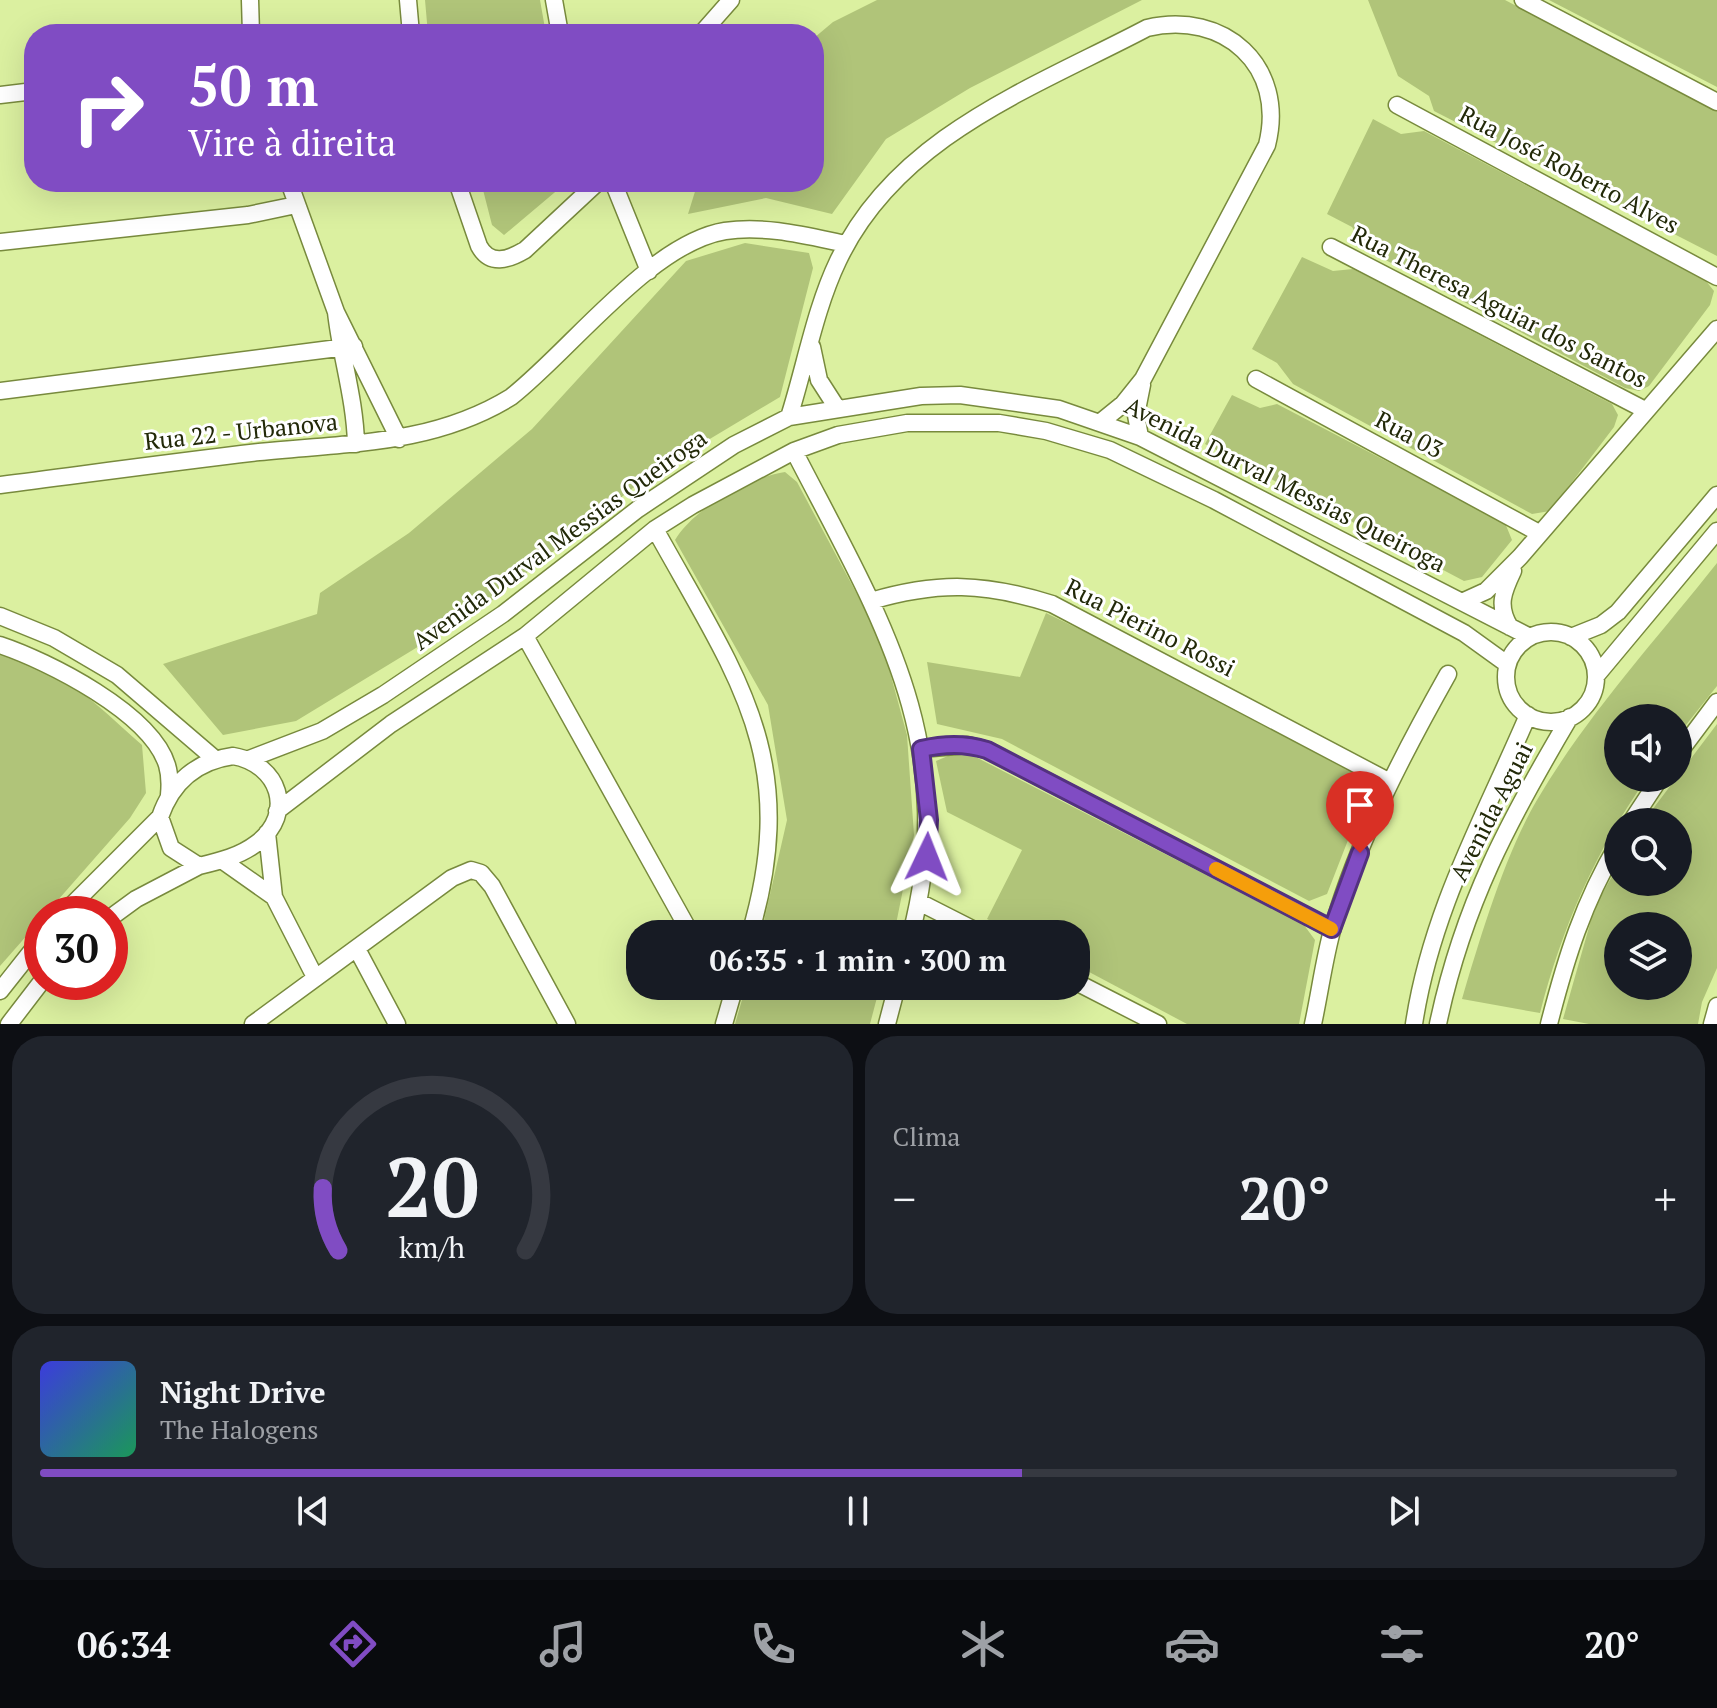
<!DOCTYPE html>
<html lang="pt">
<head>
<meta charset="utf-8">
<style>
  :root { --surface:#171b24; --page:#20242c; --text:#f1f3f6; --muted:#9ea1a6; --line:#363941; --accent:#804cc3 }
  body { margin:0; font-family:"PT Serif",serif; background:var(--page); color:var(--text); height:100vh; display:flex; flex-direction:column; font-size:30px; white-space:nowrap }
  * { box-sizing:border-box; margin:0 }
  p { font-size:26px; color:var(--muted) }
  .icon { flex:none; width:44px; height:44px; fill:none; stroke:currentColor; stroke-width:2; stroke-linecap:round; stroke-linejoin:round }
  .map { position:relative; height:1024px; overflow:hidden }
  .sheet { display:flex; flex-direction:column; gap:12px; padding:12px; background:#0d0f14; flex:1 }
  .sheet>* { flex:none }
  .top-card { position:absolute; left:24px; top:24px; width:800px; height:168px; border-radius:32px; box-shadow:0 8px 32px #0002; background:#804cc3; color:#fff; overflow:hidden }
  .controls { position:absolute; left:1604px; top:704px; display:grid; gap:16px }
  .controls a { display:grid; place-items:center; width:88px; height:88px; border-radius:50%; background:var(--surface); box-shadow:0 8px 32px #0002; font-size:40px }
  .speed { position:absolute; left:24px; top:896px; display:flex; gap:16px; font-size:40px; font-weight:700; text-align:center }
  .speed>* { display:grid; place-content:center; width:104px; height:104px; border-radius:50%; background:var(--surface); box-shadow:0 8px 32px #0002; line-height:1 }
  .speed .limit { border:12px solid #d22; background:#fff; color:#111 }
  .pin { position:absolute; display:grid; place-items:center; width:68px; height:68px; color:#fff; margin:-82px -34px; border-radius:50% 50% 50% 0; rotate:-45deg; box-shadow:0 0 8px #0007 }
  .pin .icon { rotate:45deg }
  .me { position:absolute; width:88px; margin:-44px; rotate:2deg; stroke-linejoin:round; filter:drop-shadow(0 0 6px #0008) }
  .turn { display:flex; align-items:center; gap:28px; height:168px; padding:0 32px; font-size:36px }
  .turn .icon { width:104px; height:104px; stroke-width:2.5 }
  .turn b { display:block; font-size:56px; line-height:68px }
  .big { font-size:60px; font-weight:600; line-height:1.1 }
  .sheet .widget { flex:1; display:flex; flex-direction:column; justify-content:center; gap:12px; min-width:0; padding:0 28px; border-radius:32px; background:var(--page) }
  .sheet .dial { align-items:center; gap:0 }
  .dial svg { height:208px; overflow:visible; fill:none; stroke:var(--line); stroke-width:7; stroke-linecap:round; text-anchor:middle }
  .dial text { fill:var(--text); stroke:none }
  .song { display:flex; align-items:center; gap:24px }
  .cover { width:96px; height:96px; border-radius:12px; background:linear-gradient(135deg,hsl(240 70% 55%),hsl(150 70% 35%)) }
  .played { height:8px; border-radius:4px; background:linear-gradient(90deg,var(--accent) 60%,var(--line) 60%) }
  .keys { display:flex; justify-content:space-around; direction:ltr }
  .heat { display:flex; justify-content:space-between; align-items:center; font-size:44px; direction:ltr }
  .sheet .tiles { flex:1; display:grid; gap:12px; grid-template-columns:1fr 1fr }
  .widget:last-child { grid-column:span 2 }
  .trip { position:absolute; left:626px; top:920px; width:464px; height:80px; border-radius:32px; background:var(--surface); box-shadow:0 8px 32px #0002; font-weight:600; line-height:80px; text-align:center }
  .tab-bar { display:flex; height:128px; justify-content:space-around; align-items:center; background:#090b0e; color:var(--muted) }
  .tab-bar .icon { width:56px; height:56px }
  .tab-bar .selected { color:var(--accent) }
  .tab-bar b { font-size:36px; color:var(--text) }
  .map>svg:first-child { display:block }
  .green { fill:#b0c479; fill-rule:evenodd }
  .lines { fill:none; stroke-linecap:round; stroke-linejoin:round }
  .minor-casing { stroke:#788a3d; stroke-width:19 }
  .minor { stroke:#fff; stroke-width:16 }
  .route-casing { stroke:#53317f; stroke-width:20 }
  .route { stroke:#804cc3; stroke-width:14 }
  .slow { stroke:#f59e0b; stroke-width:14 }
  .labels { text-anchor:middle; stroke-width:6; stroke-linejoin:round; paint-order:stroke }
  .street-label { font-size:24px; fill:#222908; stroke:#fff }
</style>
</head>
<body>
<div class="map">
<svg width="1717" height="1024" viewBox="0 0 1717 1024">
  <rect width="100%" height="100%" fill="#dbf0a0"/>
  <path class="green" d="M 425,0 L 540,0 L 546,34 L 428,34 Z
    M 877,0 L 1142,0 L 970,88 L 886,139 L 832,214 L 766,198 L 688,214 L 698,182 L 814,182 L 814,38 L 833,22 Z
    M 1368,0 L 1505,0 L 1717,111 L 1717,256 L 1434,111 L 1429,96 L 1398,76 Z
    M 1549,0 L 1717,0 L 1717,87 Z
    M 1373,119 L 1401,134 L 1424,131 L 1706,281 L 1714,291 L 1710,305 L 1649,386 L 1639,391 L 1625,388 L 1365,249 L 1352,227 L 1327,214 Z
    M 481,182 L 567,182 L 504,235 L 492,225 Z
    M 745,243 L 809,253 L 813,268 L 780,397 L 648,476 L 485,606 L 296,721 L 223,735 L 163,664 L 317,614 L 320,593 L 409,533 L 532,429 L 686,261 Z
    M 1302,257 L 1333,271 L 1353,269 L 1612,404 L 1618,415 L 1614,427 L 1550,511 L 1532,514 L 1293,384 L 1277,363 L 1252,349 Z
    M 1232,395 L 1260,408 L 1277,404 L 1505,523 L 1512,540 L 1482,577 L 1464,581 L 1205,444 Z
    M 785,472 L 797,482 L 881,639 L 907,735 L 914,835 L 894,934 L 761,934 L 787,820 L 768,705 L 675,540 C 693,509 750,477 785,472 Z
    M 1717,563 L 1717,686 L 1678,735 L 1678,718 L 1618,718 L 1618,778 L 1647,778 C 1596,850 1562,927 1540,1013 L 1462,999 C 1480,938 1505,854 1537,800 C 1587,715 1656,640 1717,563 Z
    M 1046,613 L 1133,655 L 1360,777 L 1366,794 L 1327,894 L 1309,901 L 1002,739 L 937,724 L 927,662 L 1020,677 Z
    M 0,653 C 66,671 92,701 142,745 L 146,793 L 130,818 L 0,966 Z
    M 1717,724 L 1717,968 L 1702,1002 L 1698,1024 L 1589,1024 L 1563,1019 L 1595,906 L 1618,866 L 1618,882 L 1678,882 L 1678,822 L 1643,822 ZM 1618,926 L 1678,926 L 1678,986 L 1618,986 Z
    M 962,750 L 1304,925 L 1315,940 L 1299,1024 L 1187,1024 L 1076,965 L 1076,934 L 1016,934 L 987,919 L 1022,850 L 947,812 L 936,761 Z
    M 746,986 L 880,986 L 870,1024 L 735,1024 Z"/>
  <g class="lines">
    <defs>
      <path id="minor" d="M 250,0 L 251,34
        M 408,0 L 411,34
        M 554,0 L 560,34
        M 1523,0 L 1717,102
        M 701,34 L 731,0
        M 0,95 L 34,91
        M 1397,105 L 1717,277
        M 289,182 L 336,312
        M 457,182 L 479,246 C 490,266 508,260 525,250 L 598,182
        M 613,182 L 649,271
        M 0,242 L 248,215 L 296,205
        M 1331,247 L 1645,410
        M 812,347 L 819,380 L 837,408
        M 1256,379 L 1539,533
        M 0,391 L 354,346
        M 789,417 C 805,367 815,309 838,261 C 897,136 1033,88 1147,28 C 1224,10 1287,66 1267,145 L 1143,379 L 1123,404 L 1102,421
        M 1140,437 L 1136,415 L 1142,385
        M 356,444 C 355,399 341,357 336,312 L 399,439
        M 794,451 C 879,616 961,741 911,934
        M 0,485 C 86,474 173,462 259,452 C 347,443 433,445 511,397 C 570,351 651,243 725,231 C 766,225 807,236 846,244
        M 655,529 C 737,677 802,758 750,934
        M 871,601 C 939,581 985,583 1052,604 L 1390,782
        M 1464,601 L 1486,591 L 1520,557 L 1717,329
        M 0,616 L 54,638 L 117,675 L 215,759
        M 1510,627 C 1497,606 1503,592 1513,571
        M1506 677a45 45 0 1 1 90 0a45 45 0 1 1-90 0Z
        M 525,636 L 691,934
        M 1571,637 L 1601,625 L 1618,612 L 1717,495
        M 0,645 C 48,661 151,713 167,765 C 170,775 170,785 169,795
        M 1596,676 L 1717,531
        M 921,749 L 967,745 L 987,750 L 1332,929
        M 1678,754 L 1717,702
        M 233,756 C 279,764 296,813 257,843 C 240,856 220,861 199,866 L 171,848 L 160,817 C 172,782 197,761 233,756 Z
        M 249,759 L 322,731 L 383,695 L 503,614 L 638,509 L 734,445 L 789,417 L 921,396 L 960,395 L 1059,409 L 1140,437 L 1530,637
        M 277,811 L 391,724 L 525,636 L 655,529 L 693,505 L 794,451 L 838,435 L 907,423 L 999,423 L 1046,431 L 1110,450 L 1214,500 L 1464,633 L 1507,664
        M 1631,822 L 1660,778
        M 223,861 L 274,897 L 267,833
        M 274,897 L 315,977
        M 919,902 L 982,934
        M 63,914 L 160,817
        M 110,918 L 136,899 L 199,866
        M 357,949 L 397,1024
        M 1076,982 L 1158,1024
        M 0,991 L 42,938
        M 9,1024 L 42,981
        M 253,1024 L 452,878 L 471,870 L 481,873 L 492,886 L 567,1024
        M 724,1024 L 735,986
        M 887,1024 L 897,986
        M 1313,1024 C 1320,992 1324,959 1333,927 C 1359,838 1403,754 1448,674
        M 1414,1024 C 1431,911 1484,818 1528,715
        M 1438,1024 C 1463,905 1509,820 1570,717
        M 1549,1024 C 1566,958 1583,903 1618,844
        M 1712,1024 L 1717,1006"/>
    </defs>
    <use href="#minor" class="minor-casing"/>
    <use href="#minor" class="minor"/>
  </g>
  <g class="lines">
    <defs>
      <path id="route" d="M 927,857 L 929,820 L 921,749 C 944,744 964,743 987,750 L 1332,929 L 1360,853"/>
    </defs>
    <use href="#route" class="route-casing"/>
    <use href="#route" class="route"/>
    <path class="slow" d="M 1216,869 L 1331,929"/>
  </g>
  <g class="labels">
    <g class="street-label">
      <text transform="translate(1569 170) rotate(28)" y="8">Rua José Roberto Alves</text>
      <text transform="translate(1499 307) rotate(27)" y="8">Rua Theresa Aguiar dos Santos</text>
      <text transform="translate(241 432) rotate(-6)" y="8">Rua 22 - Urbanova</text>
      <text transform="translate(1409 435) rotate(28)" y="8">Rua 03</text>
      <text transform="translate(1285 485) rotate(27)" y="8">Avenida Durval Messias Queiroga</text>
      <text transform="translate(560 540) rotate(-36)" y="8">Avenida Durval Messias Queiroga</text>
      <text transform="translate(1150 628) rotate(27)" y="8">Rua Pierino Rossi</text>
      <text transform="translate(1492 812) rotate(-63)" y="8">Avenida Aguai</text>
    </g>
  </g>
</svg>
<div class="controls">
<a><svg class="icon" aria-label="sound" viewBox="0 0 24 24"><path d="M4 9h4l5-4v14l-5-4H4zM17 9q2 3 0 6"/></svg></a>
<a><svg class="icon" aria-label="search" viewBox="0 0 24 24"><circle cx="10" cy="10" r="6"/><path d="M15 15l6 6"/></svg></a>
<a><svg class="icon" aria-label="layers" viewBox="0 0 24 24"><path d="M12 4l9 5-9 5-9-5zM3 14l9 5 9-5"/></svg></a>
</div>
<div class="speed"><div class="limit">30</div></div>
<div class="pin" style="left:1360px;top:853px;background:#d93025"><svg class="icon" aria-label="arrive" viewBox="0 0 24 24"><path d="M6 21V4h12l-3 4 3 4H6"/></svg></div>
<svg class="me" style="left:927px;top:857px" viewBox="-20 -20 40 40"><path d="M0-17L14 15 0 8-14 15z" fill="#804cc3" stroke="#fff" stroke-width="4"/></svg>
<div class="trip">06:35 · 1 min · 300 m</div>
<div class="top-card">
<div class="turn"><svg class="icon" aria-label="right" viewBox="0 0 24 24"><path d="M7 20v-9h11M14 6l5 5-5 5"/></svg><div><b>50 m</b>Vire à direita</div></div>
</div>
</div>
<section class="sheet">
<div class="tiles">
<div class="widget dial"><svg viewBox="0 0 100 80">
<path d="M14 69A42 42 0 1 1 86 69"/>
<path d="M14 69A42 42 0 0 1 8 45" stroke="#804cc3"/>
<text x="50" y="56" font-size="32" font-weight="700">20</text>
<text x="50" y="72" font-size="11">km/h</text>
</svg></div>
<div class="widget"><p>Clima</p>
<div class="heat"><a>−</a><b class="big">20°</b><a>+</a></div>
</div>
<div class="widget">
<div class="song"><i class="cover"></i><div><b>Night Drive</b><p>The Halogens</p></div></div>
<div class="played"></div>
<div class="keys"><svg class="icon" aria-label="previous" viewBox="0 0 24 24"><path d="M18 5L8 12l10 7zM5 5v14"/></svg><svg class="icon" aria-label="pause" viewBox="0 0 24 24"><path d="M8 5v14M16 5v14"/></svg><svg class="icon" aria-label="next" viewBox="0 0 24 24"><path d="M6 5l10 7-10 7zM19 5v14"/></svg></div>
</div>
</div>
</section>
<nav class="tab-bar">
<b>06:34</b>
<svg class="icon selected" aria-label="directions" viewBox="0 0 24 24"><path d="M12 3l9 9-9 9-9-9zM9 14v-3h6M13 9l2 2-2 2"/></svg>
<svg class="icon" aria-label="music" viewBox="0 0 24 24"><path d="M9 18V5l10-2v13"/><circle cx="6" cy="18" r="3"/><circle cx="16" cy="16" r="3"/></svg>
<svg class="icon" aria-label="phone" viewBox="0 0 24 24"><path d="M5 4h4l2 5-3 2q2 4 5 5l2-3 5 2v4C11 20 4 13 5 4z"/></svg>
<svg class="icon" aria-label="climate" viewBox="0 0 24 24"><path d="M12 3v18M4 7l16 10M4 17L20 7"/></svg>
<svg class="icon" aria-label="car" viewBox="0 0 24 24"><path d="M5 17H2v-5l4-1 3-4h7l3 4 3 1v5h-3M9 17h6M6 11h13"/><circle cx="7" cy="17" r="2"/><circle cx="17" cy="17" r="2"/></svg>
<svg class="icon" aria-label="filters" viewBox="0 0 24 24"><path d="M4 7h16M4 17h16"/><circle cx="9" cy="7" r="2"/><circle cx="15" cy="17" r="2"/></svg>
<b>20°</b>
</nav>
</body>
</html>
